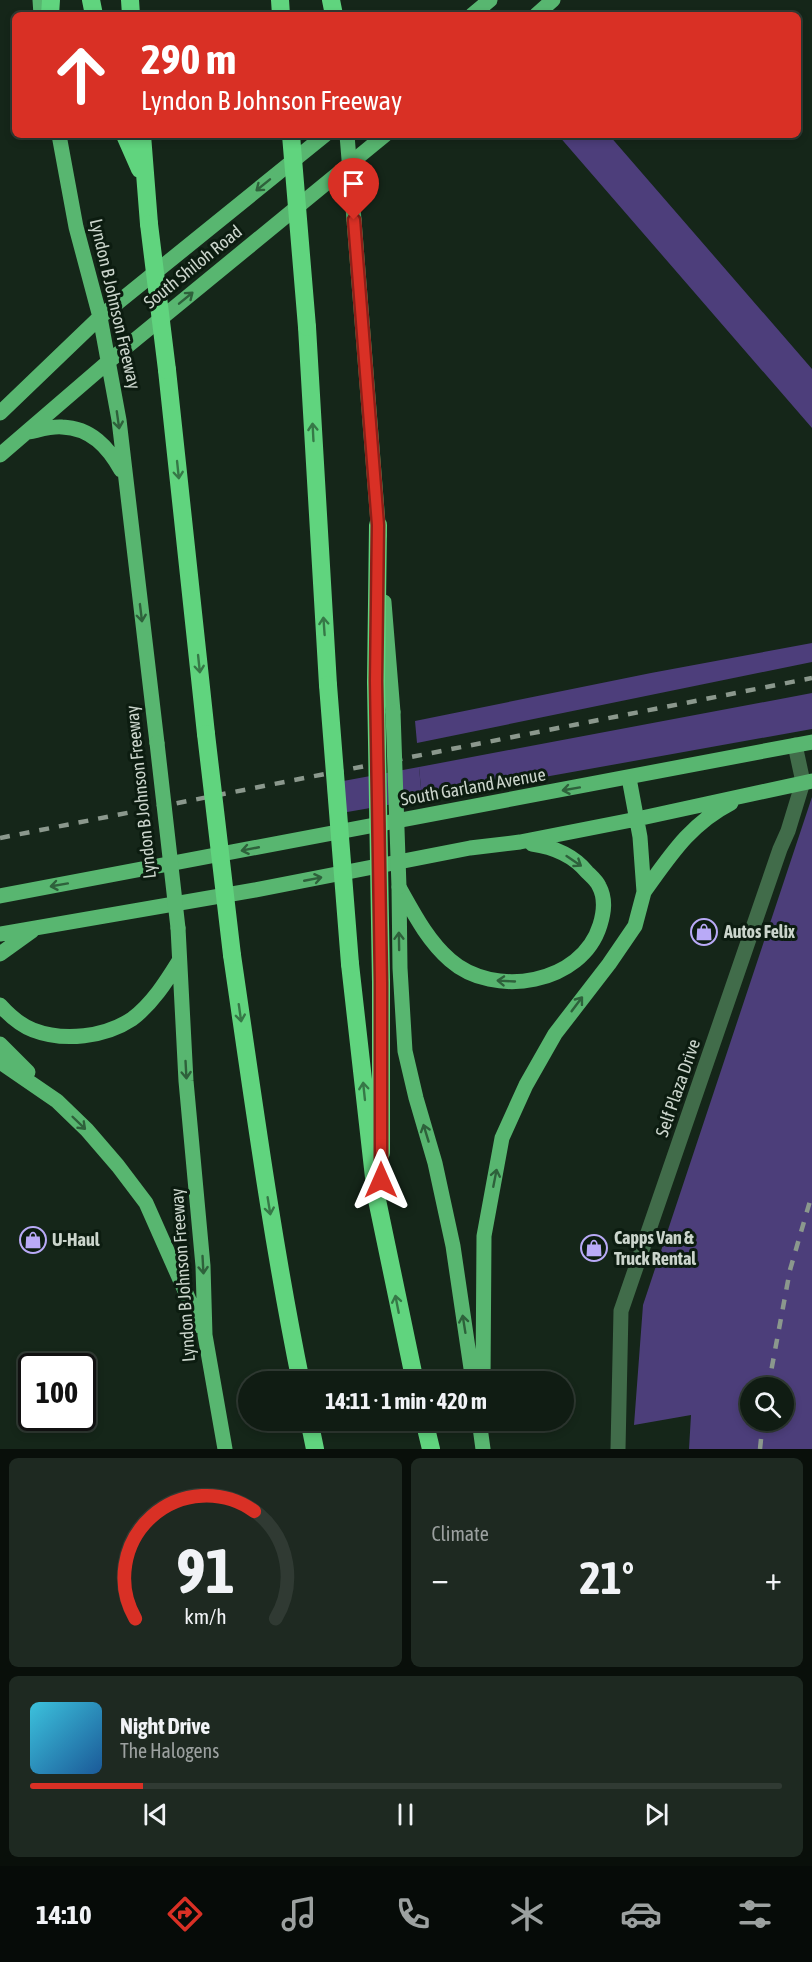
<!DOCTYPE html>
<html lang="en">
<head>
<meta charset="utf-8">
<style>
  :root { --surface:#101c13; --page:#1e2921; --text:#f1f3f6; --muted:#9ca1a0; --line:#303a33; --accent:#d93025 }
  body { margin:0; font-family:"Asap Condensed",sans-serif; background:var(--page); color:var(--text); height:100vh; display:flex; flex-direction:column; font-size:22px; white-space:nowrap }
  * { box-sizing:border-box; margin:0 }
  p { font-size:20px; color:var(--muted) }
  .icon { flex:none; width:33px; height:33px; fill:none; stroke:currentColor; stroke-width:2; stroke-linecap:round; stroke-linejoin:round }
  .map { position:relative; height:1449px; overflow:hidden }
  .sheet { display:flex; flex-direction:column; gap:9px; padding:9px; background:#090f0a; flex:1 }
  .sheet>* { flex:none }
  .hud { position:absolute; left:12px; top:12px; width:789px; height:126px; border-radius:9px; box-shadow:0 3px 9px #0003,0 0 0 2px var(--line); background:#d93025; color:#fff; overflow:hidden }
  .fabs { position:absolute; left:740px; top:1377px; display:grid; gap:12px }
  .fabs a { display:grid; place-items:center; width:54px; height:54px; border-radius:50%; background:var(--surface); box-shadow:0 3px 9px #0003,0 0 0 2px var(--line); font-size:30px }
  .speed { position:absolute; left:18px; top:1353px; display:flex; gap:12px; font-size:30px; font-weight:700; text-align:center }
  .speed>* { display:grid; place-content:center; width:78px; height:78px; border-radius:50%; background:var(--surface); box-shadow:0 3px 9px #0003,0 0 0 2px var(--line); line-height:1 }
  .speed .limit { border:3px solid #111; border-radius:9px; background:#fff; color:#111 }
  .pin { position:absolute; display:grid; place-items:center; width:51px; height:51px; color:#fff; margin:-62px -26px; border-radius:50% 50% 50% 0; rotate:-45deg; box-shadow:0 0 6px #0007 }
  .pin .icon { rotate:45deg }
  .me { position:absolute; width:66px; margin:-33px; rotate:0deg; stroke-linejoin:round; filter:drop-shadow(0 0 4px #0008) }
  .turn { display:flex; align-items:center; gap:21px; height:126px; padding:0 30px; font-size:27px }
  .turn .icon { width:78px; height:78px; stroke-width:2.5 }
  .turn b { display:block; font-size:42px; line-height:51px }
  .big { font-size:45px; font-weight:700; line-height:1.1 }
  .sheet .card { flex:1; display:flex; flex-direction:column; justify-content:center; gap:9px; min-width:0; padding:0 21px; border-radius:9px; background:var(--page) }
  .sheet .dial { align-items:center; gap:0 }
  .dial svg { height:156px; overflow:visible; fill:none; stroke:var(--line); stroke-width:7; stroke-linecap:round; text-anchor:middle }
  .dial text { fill:var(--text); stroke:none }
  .song { display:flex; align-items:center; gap:18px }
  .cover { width:72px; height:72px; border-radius:9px; background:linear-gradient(135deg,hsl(190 70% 55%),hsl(210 70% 35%)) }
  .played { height:6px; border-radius:3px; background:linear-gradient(90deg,var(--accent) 15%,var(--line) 15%) }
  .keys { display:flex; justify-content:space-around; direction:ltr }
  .heat { display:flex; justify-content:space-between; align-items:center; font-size:33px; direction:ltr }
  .sheet .tiles { flex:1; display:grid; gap:9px; grid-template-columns:1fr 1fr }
  .card:last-child { grid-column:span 2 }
  .trip { position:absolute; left:238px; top:1371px; width:336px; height:60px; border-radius:30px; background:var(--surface); box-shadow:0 3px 9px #0003,0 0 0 2px var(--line); font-weight:700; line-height:60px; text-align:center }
  .dock { display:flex; height:96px; justify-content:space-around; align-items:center; background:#060b08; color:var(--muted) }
  .dock .icon { width:42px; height:42px }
  .dock .selected { color:var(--accent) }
  .dock b { font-size:27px; color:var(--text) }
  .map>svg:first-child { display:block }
  .green { fill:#4c3e7a; fill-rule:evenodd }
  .forest { fill:#4d3e7b }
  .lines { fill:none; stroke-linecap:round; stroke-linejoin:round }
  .minor { stroke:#416c4a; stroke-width:15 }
  .major { stroke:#58b670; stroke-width:15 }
  .highway { stroke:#60d47e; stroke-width:18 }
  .rail { stroke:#8b988d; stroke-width:4.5; stroke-dasharray:10 10; stroke-linecap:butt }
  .major-bridge { stroke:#58b670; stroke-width:15 }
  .highway-bridge { stroke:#60d47e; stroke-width:18 }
  .oneway { stroke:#2e613b }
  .oneway2 { stroke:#367847 }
  .route-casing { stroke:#8d1f18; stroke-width:15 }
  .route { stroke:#d93025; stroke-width:10 }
  .labels { text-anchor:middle; stroke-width:6; stroke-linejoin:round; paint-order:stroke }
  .street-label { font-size:18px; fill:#cbd5cc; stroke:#0c1c10 }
  .poi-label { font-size:18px; font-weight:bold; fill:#cbd5cc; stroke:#0c1c10; text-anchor:start }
</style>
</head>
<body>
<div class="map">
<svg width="812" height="1449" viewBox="0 0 812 1449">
  <rect width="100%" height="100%" fill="#152619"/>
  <path class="green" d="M 419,767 L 422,799 L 330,815 L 327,784 Z
    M 812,797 L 812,1449 L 689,1449 L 691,1415 L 634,1425 L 643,1305 ZM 750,1388 L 783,1388 L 783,1420 L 750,1420 Z"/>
  <path class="forest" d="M 558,135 L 609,135 L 812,369 L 812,428 Z
    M 812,643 L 812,662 L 417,743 L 415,721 L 651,673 Z
    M 812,693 L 812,729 L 422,799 L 419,767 Z"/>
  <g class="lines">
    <path class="minor" d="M 618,1449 L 621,1311 L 780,849 L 788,831 L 803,782 L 795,745"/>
    <path class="major" d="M 40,0 L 41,15
      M 472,15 L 490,0
      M 536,15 L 553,0
      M 59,135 L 76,227 L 100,317 L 119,420 L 157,743
      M 354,220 L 379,536
      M 0,413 L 100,317 L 325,135
      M 29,432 C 39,430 52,426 62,427 C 91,428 108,447 121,470
      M 0,455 L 108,362 L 385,135
      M 384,602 L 393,712
      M 399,887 L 400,968 L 405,1051 L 416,1098 L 435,1163 L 453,1246 L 473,1382
      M 400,889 C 414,914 428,941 450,960 C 494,999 582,984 600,925 C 604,912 606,899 599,886 C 597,881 591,876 587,872 C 573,855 553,847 532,844
      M 644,892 C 670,856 690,824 731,803
      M 0,896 L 812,742
      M 178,928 L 186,1081 L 203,1266 L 205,1335 L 225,1449
      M 0,934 L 255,890 L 470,848 L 520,842 L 637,819 L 812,781
      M 0,954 L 32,931
      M 0,1005 C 9,1015 20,1025 33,1030 C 64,1042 105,1037 132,1019 C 152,1004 166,982 179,961
      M 0,1044 L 28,1072
      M 0,1062 L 57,1101 L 87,1130 L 118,1166 L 146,1203 L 201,1327
      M 483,1382 L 484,1236 L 502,1138 L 526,1085 L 555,1034 L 609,964 L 635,926 L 644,892 L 640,837 L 629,778
      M 479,1420 L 483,1449"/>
    <path class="highway" d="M 91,0 L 94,15
      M 130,0 L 131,15
      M 280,0 L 281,15
      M 331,0 L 334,15
      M 50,15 L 51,0
      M 125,135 L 140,169
      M 142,135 L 149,224
      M 307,327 L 328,685
      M 167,370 L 206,734
      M 376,682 L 378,525
      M 232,955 C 253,1098 272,1240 301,1382
      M 350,964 L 376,1195 L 415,1382
      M 381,982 L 381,1153
      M 309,1420 L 315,1449
      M 424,1420 L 431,1449"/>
    <path class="rail" d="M 0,838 L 812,678
      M 768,1388 L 790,1270 L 812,1194
      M 760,1449 L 763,1420"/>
    <path class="major-bridge" d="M 347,135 L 354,220
      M 393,712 L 399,887
      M 157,743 L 178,928"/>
    <path class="highway-bridge" d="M 291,135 L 307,327
      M 149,224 L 167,370
      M 376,682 L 381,982
      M 328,685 L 350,964
      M 206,734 L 232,955"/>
  </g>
  <defs><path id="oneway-shaft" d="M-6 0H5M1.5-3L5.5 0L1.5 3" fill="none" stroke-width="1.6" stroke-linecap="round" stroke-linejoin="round" transform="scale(1.5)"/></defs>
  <g class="oneway">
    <use href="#oneway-shaft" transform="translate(263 185) rotate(141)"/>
    <use href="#oneway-shaft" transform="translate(186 298) rotate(-39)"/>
    <use href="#oneway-shaft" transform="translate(118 420) rotate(82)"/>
    <use href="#oneway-shaft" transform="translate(141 613) rotate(83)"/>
    <use href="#oneway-shaft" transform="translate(571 789) rotate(170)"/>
    <use href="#oneway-shaft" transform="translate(250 849) rotate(169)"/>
    <use href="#oneway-shaft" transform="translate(574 861) rotate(34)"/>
    <use href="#oneway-shaft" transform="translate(313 879) rotate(-11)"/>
    <use href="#oneway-shaft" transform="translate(59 885) rotate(170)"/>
    <use href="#oneway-shaft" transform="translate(399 941) rotate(-91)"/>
    <use href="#oneway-shaft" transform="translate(506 981) rotate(-177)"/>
    <use href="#oneway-shaft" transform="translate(577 1004) rotate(-53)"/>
    <use href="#oneway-shaft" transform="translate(186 1070) rotate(87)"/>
    <use href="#oneway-shaft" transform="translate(79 1123) rotate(44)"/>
    <use href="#oneway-shaft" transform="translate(426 1133) rotate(-107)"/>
    <use href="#oneway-shaft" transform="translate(495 1178) rotate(-79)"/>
    <use href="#oneway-shaft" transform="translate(203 1265) rotate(87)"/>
    <use href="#oneway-shaft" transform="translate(464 1324) rotate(-99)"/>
  </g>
  <g class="oneway2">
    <use href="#oneway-shaft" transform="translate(313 432) rotate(-93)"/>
    <use href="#oneway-shaft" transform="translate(178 470) rotate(84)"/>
    <use href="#oneway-shaft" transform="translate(324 626) rotate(-94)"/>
    <use href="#oneway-shaft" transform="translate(199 664) rotate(84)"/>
    <use href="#oneway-shaft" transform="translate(240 1013) rotate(82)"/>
    <use href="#oneway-shaft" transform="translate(364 1091) rotate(-96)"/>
    <use href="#oneway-shaft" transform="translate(269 1206) rotate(81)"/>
    <use href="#oneway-shaft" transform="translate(397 1304) rotate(-101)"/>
  </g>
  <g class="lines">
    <defs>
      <path id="route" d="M 354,220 L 378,525 L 376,681 L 381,982 L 381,1180"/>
    </defs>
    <use href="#route" class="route-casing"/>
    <use href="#route" class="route"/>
  </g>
  <defs>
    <symbol id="shop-ring" viewBox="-11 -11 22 22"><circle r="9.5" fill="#0c1c10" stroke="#b9aaf7" stroke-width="1.5"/><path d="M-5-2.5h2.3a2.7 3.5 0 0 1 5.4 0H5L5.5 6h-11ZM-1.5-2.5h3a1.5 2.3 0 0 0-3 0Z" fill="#b9aaf7"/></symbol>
  </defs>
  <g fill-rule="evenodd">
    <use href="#shop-ring" x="689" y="917" width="30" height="30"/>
    <use href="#shop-ring" x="18" y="1225" width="30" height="30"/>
    <use href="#shop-ring" x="579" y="1233" width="30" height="30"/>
  </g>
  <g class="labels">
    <g class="street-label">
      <text transform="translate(193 267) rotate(-39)" y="6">South Shiloh Road</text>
      <text transform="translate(115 304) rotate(77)" y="6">Lyndon B Johnson Freeway</text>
      <text transform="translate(473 787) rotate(-10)" y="6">South Garland Avenue</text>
      <text transform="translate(141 792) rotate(-96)" y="6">Lyndon B Johnson Freeway</text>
      <text transform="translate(678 1088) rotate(-71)" y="6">Self Plaza Drive</text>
      <text transform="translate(183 1275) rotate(-94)" y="6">Lyndon B Johnson Freeway</text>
    </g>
    <g class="poi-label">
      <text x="724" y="938">Autos Felix</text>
      <text x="614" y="1244">Capps Van &amp;<tspan x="614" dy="21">Truck Rental</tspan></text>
      <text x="52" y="1246">U-Haul</text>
    </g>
  </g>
</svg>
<div class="fabs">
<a><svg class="icon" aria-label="search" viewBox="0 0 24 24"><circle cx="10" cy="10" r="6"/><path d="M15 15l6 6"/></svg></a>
</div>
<div class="speed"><div class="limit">100</div></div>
<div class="pin" style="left:354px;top:220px;background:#d93025"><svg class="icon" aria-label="arrive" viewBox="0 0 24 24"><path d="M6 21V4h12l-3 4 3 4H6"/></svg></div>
<svg class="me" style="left:381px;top:1180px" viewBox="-20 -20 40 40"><path d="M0-17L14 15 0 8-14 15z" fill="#d93025" stroke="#fff" stroke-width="4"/></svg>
<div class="trip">14:11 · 1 min · 420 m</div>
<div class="hud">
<div class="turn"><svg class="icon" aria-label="ahead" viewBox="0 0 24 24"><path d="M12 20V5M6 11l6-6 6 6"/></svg><div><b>290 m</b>Lyndon B Johnson Freeway</div></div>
</div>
</div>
<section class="sheet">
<div class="tiles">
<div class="card dial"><svg viewBox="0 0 100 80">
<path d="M14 69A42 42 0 1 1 86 69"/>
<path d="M14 69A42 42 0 0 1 75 14" stroke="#d93025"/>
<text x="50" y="56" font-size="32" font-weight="700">91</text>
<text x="50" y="72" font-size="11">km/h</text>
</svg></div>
<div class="card"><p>Climate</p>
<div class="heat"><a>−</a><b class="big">21°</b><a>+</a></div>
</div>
<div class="card">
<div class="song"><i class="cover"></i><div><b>Night Drive</b><p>The Halogens</p></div></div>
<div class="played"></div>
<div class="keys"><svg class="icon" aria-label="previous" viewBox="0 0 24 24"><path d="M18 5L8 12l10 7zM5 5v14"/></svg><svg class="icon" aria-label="pause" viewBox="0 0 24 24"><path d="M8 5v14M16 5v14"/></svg><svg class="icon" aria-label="next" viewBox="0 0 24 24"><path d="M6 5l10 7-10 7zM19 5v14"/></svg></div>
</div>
</div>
</section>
<nav class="dock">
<b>14:10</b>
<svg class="icon selected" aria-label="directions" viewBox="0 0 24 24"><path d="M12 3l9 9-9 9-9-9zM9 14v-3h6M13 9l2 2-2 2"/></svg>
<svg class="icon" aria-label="music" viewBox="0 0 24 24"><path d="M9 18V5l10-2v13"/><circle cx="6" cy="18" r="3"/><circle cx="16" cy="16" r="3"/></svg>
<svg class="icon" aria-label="phone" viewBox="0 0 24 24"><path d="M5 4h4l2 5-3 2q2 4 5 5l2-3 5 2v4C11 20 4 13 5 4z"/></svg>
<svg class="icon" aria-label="climate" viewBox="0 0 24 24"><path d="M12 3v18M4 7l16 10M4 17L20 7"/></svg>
<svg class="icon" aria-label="car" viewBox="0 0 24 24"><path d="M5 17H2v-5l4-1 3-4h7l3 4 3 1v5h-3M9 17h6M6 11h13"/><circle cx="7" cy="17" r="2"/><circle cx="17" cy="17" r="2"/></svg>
<svg class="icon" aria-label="filters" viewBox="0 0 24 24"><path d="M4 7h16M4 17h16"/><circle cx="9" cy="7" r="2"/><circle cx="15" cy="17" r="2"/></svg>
</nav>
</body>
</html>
